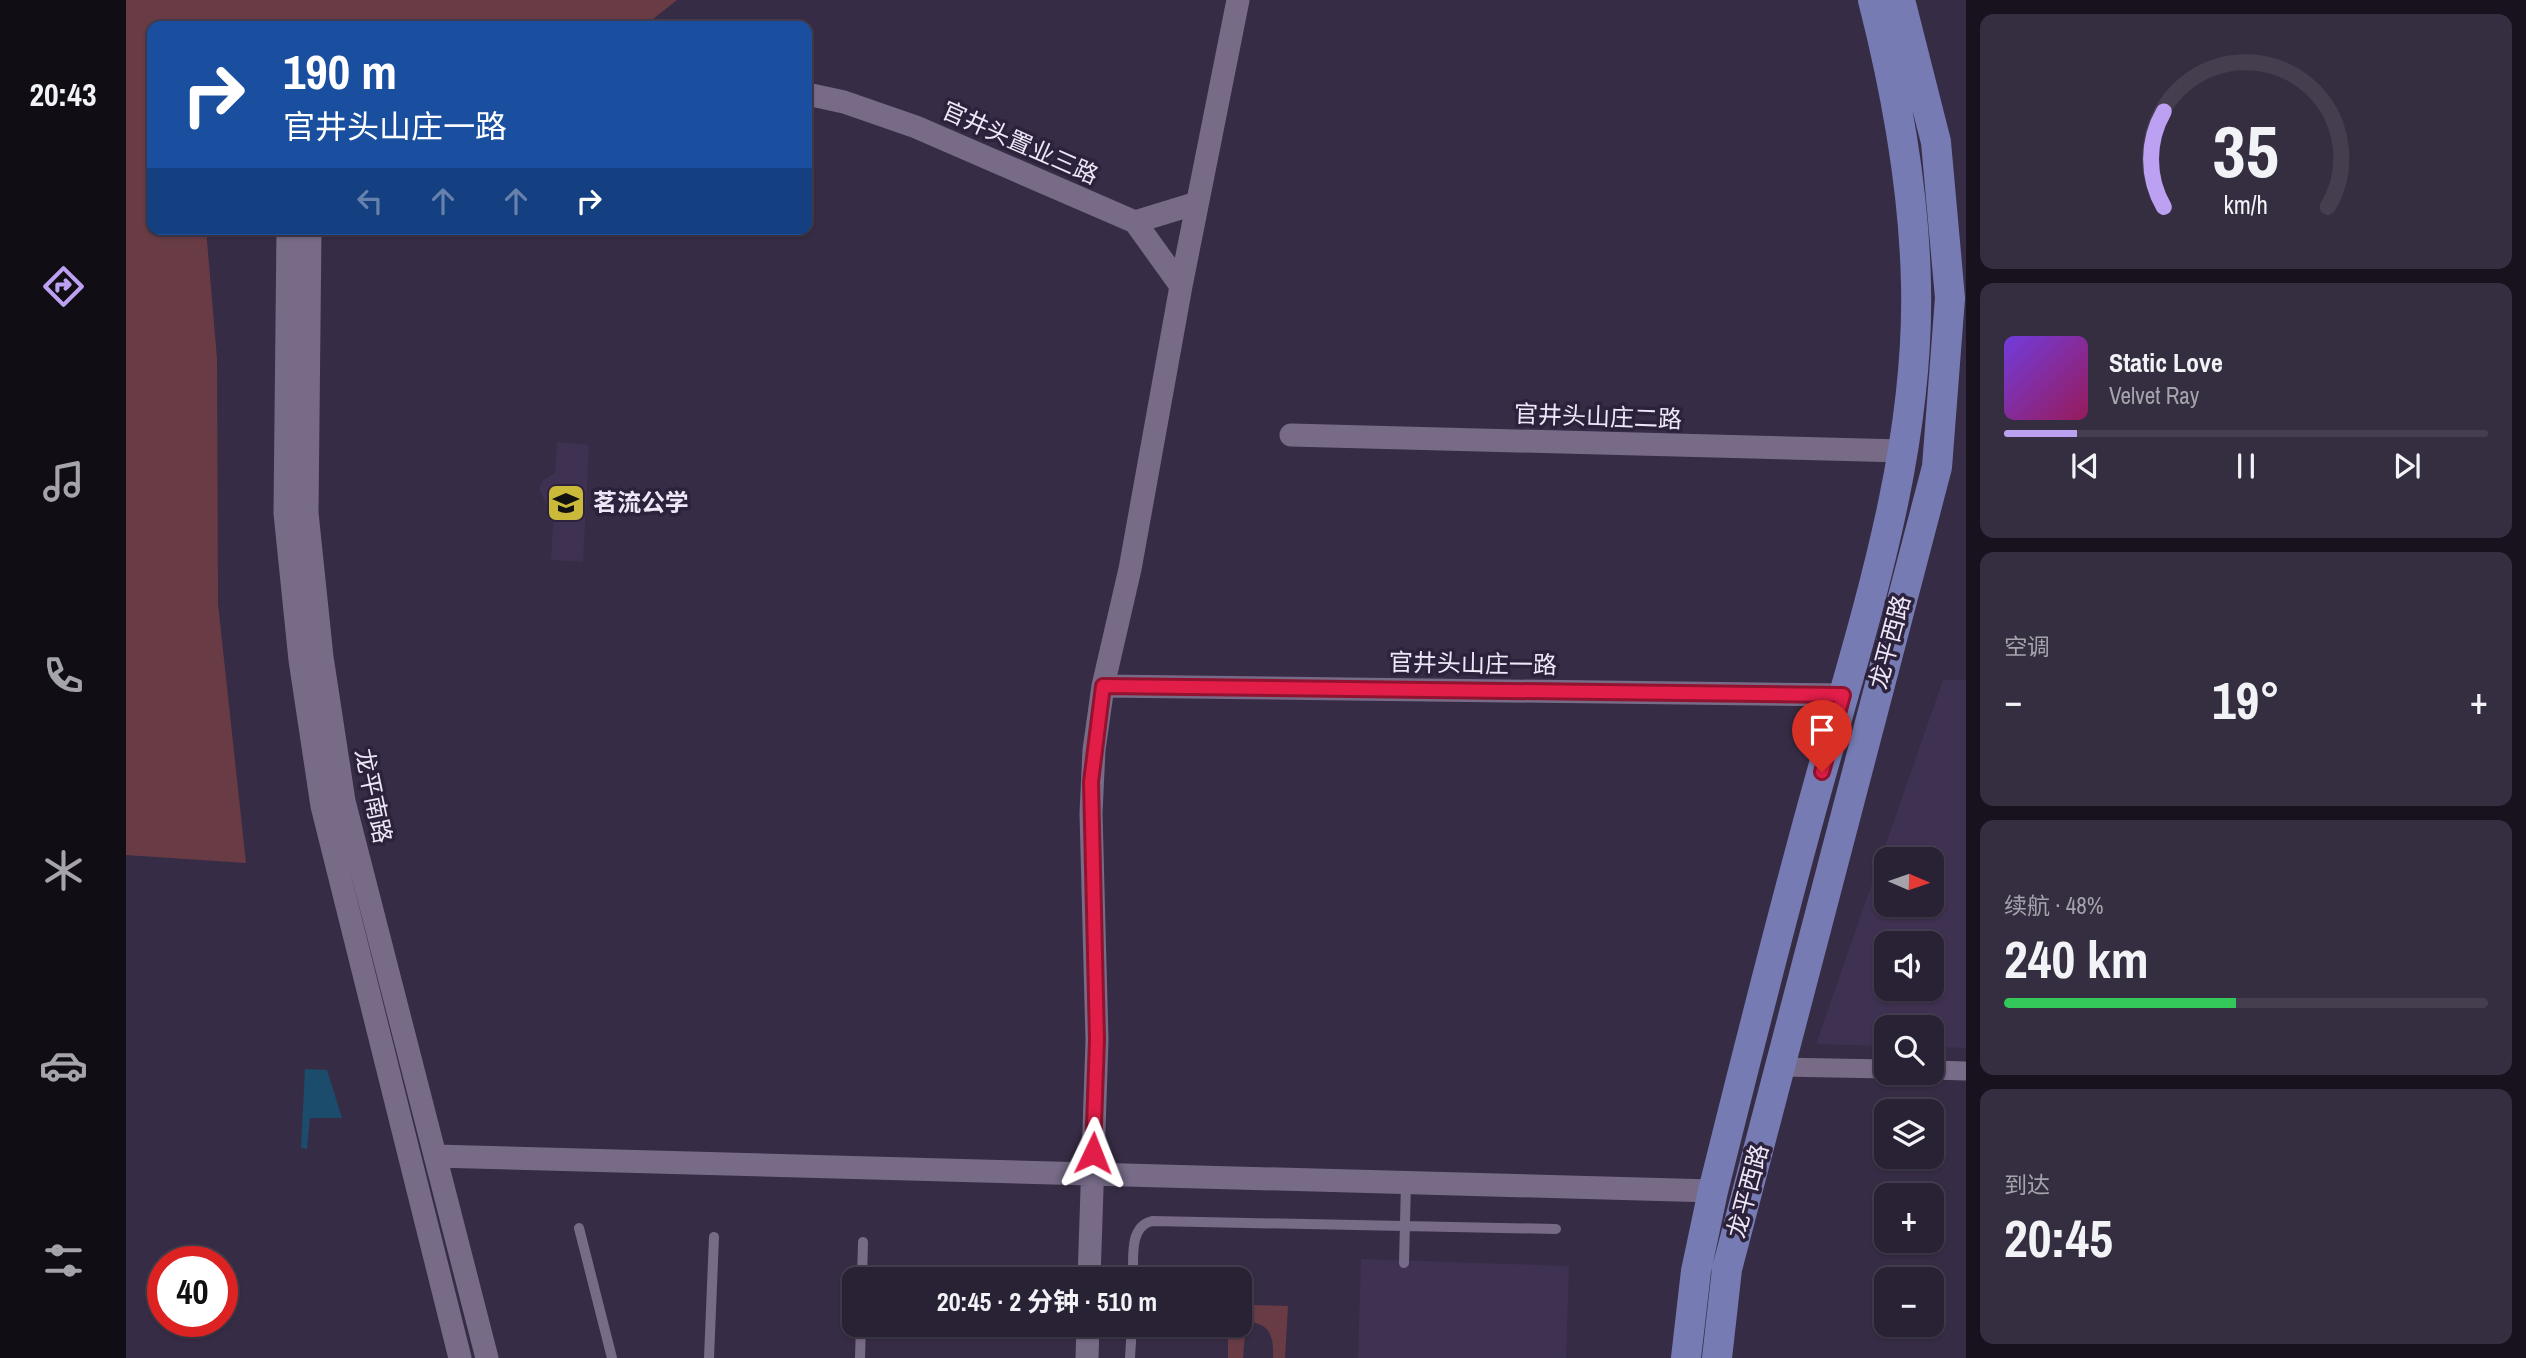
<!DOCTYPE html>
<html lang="zh">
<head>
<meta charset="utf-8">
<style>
  :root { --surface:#292134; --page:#352e40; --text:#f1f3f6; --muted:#a5a3ac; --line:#453e4f; --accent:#bca0f2 }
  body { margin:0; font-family:"Archivo Narrow","Noto Sans SC",sans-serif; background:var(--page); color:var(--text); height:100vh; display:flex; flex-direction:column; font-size:26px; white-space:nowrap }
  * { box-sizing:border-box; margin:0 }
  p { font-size:23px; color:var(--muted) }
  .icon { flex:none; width:38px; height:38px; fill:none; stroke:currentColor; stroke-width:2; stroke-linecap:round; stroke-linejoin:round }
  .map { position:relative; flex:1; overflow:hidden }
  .drawer { display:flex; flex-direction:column; gap:14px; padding:14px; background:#17121d; width:560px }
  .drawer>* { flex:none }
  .hud { position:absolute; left:21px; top:21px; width:665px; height:214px; border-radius:14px; box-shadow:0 2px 5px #0004,0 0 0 2px var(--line); background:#1a4fa0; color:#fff; overflow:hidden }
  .needle { width:46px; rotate:92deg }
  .tools { position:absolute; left:1748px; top:847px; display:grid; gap:14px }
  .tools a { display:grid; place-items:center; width:70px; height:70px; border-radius:14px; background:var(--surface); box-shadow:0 2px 5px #0004,0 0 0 2px var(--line); font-size:35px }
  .speed { position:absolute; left:21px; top:1246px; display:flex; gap:14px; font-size:35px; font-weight:700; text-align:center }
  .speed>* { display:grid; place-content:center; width:91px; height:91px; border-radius:50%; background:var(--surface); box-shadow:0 2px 5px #0004,0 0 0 2px var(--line); line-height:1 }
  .speed .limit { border:10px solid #d22; background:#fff; color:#111 }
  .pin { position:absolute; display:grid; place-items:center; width:60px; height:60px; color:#fff; margin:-72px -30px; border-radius:50% 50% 50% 0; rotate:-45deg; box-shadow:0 0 7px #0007 }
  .pin .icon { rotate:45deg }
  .me { position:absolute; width:77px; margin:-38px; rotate:2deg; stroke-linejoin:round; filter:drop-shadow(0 0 5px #0008) }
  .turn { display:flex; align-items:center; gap:24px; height:147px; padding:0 21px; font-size:32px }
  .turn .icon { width:91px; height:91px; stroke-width:2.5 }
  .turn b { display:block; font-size:49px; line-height:60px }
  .lanes { display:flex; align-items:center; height:66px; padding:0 21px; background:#0003; justify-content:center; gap:35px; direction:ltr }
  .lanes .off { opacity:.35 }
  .big { font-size:52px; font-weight:700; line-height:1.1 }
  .drawer .widget { flex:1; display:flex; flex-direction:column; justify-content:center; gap:10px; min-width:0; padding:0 24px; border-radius:14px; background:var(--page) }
  .drawer .dial { align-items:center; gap:0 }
  .dial svg { height:182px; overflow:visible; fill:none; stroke:var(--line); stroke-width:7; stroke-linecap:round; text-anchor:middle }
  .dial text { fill:var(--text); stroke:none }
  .song { display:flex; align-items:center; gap:21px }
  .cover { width:84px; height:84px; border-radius:10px; background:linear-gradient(135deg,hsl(260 70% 55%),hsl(330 70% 35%)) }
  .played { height:7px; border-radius:4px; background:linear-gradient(90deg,var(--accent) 15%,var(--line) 15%) }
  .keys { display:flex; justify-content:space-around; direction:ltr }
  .heat { display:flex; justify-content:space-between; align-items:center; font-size:38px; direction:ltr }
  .charge { height:10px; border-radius:5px; background:linear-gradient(90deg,#34c759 48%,var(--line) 0) }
  .trip { position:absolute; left:716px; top:1267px; width:410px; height:70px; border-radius:14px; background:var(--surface); box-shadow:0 2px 5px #0004,0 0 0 2px var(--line); font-weight:700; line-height:70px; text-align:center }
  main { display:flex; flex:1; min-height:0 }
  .menu { display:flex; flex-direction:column; width:126px; justify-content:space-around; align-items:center; background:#100d15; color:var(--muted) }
  .menu .icon { width:49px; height:49px }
  .menu .on { color:var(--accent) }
  .menu b { font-size:32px; color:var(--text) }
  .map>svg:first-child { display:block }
  .built { fill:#3f3151; fill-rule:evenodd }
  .green { fill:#693c45 }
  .water { fill:#1c4c6b }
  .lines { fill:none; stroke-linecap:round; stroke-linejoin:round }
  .service { stroke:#776b88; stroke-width:10 }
  .minor { stroke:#776b88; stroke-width:19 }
  .tertiary { stroke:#776b88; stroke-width:23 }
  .primary { stroke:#767cb3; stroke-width:30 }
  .route-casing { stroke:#92132f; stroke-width:18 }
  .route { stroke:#e11d48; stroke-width:12 }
  .labels { text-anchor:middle; stroke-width:7; stroke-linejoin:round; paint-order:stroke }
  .street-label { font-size:24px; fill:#ede7f7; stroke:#2d223b }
  .poi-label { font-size:24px; font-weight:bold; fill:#ede7f7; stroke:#2d223b; text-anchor:start }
</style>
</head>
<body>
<main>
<nav class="menu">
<b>20:43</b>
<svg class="icon on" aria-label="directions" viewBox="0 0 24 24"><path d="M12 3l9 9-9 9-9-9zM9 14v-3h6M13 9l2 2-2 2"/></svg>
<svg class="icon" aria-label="music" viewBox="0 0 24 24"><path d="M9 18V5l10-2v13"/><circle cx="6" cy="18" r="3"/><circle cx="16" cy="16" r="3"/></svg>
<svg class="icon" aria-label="phone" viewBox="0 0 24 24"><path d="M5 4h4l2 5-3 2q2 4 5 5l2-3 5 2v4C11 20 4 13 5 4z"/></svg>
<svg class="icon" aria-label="climate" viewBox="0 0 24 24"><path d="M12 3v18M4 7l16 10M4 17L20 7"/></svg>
<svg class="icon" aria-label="car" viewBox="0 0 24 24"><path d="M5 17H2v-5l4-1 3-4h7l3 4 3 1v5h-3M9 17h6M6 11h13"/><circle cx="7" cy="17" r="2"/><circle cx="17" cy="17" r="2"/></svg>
<svg class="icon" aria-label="filters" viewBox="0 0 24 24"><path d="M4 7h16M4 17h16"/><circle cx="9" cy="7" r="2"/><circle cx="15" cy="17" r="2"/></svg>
</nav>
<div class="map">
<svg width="1840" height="1358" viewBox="0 0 1840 1358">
  <rect width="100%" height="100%" fill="#372c45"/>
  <path class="built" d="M 431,442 L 463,445 L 457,562 L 425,560 L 428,506 L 419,502 L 413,488 L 417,480 L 429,473 Z
    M 1817,680 L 1840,680 L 1840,1048 L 1806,1047 L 1806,1027 L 1760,1027 L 1760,1046 L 1690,1044 ZM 1760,859 L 1806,859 L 1806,905 L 1760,905 ZM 1760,943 L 1806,943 L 1806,989 L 1760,989 Z
    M 1235,1259 L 1443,1266 L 1440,1358 L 1232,1358 Z"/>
  <path class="green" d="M 0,0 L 551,0 L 518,26 L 26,26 L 26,229 L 80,229 L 91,359 L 92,604 L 120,863 L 0,855 Z
    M 1124,1305 L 1162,1306 L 1159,1358 L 1147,1358 C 1148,1339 1145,1324 1124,1322 Z
    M 1082,1331 L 1119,1332 L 1117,1358 L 1102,1358 L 1102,1337 L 1082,1336 Z"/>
  <path class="water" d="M 179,1069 L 201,1070 L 216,1118 L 184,1118 L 181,1149 L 175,1148 Z"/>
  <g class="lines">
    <path class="service" d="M 453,1228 L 486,1358
      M 1278,1263 L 1280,1182
      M 736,1279 L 737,1242
      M 1007,1279 C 1008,1260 1002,1227 1026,1221 L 1430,1229
      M 583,1358 L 588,1237
      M 734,1358 L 735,1325
      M 1004,1358 L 1006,1325"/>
    <path class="minor" d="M 1654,1067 L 1760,1069
      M 1806,1070 L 1840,1071"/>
    <path class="tertiary" d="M 681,94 L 718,102 L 790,127 L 1009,222 L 1055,286
      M 1009,222 L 1071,203
      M 162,229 L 159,513 L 174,660 L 196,806 L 334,1358
      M 184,229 L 181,513 L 196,657 L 218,801 L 361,1358
      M 1165,435 L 1777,451
      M 977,686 L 1717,695
      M 309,1156 L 1587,1191
      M 963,1279 L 971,1040 L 965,813 L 968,750 L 977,686 L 1004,569 L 1055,286 L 1112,0
      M 961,1358 L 962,1325"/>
    <path class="primary" d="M 1560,1358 L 1570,1271 L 1587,1191 C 1621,1055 1655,918 1693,782 C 1738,620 1794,454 1790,284 C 1788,187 1771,94 1747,0
      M 1591,1358 L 1601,1269 L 1811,467 L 1824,298 L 1810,142 L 1774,0"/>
  </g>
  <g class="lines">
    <defs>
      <path id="route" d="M 967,1153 L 971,1040 L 965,782 L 977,686 L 1717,695 L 1696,772"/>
    </defs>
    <use href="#route" class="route-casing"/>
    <use href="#route" class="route"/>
  </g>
  <defs>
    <symbol id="school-square" viewBox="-11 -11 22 22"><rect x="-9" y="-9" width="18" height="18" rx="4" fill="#cbba39" stroke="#2d223b"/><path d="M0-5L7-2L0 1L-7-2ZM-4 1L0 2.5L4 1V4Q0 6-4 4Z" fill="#111"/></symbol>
  </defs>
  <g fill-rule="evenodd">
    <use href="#school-square" x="418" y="481" width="44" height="44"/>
  </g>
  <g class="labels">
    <g class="street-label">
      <text transform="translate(894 143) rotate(24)" y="8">官井头置业三路</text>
      <text transform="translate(1472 417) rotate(2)" y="8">官井头山庄二路</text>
      <text transform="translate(1764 642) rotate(-75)" y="8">龙平西路</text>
      <text transform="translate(1347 664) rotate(1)" y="8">官井头山庄一路</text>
      <text transform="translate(247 796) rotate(78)" y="8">龙平南路</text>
      <text transform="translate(1622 1191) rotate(-75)" y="8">龙平西路</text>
    </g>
    <g class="poi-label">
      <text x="467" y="511">茗流公学</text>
    </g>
  </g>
</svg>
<div class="tools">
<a><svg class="needle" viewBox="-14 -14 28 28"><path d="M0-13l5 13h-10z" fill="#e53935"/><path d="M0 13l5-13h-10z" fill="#a5a3ac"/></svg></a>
<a><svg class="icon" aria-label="sound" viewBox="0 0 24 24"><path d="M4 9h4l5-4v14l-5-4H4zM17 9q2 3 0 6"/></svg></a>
<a><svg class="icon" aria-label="search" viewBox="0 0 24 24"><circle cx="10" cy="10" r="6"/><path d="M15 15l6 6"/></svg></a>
<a><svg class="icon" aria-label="layers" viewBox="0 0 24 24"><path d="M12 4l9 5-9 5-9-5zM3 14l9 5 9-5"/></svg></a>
<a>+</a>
<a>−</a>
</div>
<div class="speed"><div class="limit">40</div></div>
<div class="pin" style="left:1696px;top:772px;background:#d93025"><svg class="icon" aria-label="arrive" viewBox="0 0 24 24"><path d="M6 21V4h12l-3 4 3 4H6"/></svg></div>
<svg class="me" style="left:967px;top:1153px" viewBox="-20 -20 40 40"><path d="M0-17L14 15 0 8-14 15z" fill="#e11d48" stroke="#fff" stroke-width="4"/></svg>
<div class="trip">20:45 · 2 分钟 · 510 m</div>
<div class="hud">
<div class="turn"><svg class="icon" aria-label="right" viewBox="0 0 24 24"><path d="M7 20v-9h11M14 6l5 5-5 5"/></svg><div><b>190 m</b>官井头山庄一路</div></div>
<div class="lanes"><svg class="icon off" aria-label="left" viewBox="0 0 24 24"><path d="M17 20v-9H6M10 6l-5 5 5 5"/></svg><svg class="icon off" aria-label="ahead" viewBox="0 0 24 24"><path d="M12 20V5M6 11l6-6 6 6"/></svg><svg class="icon off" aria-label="ahead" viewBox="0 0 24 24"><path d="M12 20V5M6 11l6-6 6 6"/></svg><svg class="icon" aria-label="right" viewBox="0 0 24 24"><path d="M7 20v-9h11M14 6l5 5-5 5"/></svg></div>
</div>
</div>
<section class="drawer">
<div class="widget dial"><svg viewBox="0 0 100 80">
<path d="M14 69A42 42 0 1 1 86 69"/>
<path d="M14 69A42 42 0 0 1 14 27" stroke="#bca0f2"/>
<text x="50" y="56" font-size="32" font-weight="700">35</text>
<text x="50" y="72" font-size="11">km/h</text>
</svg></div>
<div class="widget">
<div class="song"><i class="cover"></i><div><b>Static Love</b><p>Velvet Ray</p></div></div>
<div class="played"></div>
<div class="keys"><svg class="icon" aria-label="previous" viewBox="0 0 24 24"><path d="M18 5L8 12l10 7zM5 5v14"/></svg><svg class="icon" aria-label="pause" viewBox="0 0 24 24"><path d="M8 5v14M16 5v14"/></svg><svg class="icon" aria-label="next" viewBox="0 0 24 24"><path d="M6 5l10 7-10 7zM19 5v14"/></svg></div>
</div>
<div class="widget"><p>空调</p>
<div class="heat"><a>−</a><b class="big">19°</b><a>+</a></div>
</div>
<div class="widget"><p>续航 · 48%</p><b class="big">240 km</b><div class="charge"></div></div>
<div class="widget"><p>到达</p><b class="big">20:45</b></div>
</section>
</main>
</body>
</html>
